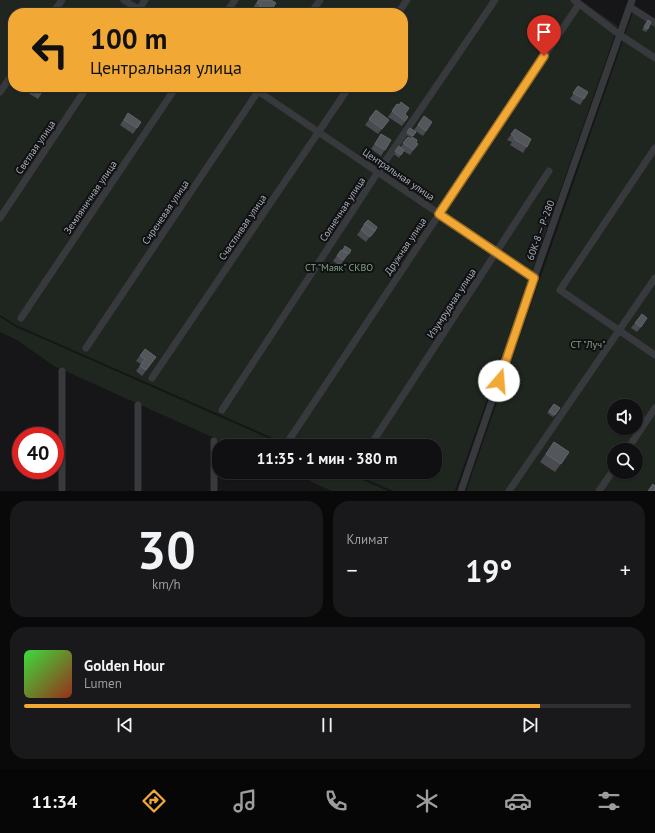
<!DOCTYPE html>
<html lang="ru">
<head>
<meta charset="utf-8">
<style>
  :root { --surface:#101012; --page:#19191b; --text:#f1f3f6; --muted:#9c9d9f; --line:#303032; --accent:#f2a835 }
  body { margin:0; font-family:"PT Sans",sans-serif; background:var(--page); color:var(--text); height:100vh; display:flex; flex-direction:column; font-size:15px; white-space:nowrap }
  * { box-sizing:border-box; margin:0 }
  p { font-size:13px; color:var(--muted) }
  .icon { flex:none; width:22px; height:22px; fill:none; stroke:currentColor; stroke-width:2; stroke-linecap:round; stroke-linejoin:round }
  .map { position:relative; height:491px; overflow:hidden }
  .panel { display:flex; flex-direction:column; gap:10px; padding:10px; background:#09090a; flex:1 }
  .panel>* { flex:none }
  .guide { position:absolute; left:8px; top:8px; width:400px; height:84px; border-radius:16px; box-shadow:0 1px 3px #0004,0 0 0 1px var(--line); background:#f2a835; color:#111; overflow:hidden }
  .controls { position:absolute; left:607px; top:399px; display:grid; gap:8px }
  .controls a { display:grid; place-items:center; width:36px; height:36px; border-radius:50%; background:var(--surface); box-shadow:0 1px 3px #0004,0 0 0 1px var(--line); font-size:20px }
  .speed { position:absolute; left:12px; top:427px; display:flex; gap:8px; font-size:20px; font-weight:700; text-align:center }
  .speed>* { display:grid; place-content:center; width:52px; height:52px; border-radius:50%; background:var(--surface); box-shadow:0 1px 3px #0004,0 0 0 1px var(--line); line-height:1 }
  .speed .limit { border:6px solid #d22; background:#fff; color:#111 }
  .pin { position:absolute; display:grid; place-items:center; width:34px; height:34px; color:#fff; margin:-41px -17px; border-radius:50% 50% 50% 0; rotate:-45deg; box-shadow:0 0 4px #0007 }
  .pin .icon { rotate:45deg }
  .me { position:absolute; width:44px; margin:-22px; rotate:18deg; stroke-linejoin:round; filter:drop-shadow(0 0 3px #0008) }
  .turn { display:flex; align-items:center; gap:14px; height:84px; padding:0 16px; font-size:18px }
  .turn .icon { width:52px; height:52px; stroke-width:2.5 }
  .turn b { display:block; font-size:28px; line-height:34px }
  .big { font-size:30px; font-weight:800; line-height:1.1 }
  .panel .widget { flex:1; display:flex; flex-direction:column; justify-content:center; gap:6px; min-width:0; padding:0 14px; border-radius:16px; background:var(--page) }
  .panel .dial { align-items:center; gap:0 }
  .dial b { font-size:52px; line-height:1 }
  .song { display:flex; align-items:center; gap:12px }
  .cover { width:48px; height:48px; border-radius:6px; background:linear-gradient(135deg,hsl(120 70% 55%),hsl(10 70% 35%)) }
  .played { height:4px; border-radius:2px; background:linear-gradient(90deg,var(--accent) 85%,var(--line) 85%) }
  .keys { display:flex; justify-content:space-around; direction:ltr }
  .heat { display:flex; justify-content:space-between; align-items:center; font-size:22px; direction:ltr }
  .panel .tiles { flex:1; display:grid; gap:10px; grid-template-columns:1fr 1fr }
  .widget:last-child { grid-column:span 2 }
  .trip { position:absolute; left:212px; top:439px; width:230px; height:40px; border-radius:16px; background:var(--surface); box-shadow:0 1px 3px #0004,0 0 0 1px var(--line); font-weight:800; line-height:40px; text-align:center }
  .tab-bar { display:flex; height:64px; justify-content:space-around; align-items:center; background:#060607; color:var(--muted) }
  .tab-bar .icon { width:28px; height:28px }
  .tab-bar .selected { color:var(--accent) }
  .tab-bar b { font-size:18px; color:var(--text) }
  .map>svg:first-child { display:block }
  .green { fill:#1e261f; fill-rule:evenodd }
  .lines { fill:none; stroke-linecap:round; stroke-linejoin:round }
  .minor { stroke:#37393d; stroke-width:7 }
  .wall { fill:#494b50 }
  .building { fill:#53565b; stroke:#61646a }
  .route-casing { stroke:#9d6d22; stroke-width:10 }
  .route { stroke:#f2a835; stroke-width:7 }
  .labels { text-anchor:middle; stroke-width:4; stroke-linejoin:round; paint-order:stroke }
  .street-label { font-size:10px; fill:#a8aeb8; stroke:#111113 }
  .park-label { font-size:10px; fill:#7fa380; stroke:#111113 }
</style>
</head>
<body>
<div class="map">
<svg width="655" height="491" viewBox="0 0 655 491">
  <rect width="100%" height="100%" fill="#161618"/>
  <path class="green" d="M 0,0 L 580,0 L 618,26 L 455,491 L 393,491 L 350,472 L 435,472 L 435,446 L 291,446 L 16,325 L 0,315 ZM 13,13 L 403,13 L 403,87 L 13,87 Z
    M 635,6 L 655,20 L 655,491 L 466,491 ZM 614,406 L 636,406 L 636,428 L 614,428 ZM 614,450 L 636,450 L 636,472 L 614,472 Z
    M 0,317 L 16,327 L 286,446 L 232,446 L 54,366 L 17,340 L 0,332 Z
    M 290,472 L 345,472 L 388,491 L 332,491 Z"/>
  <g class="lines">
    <path class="minor" d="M 124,0 L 144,13
      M 574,0 L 620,35 L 655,58
      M 630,7 L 655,23
      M 53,13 L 62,0
      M 137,13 L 145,0
      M 226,13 L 235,0
      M 311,13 L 320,0
      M 398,13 L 407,0
      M 252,87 L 534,278
      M 0,92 L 13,73
      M 655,148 L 560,290 L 655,355
      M 0,218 L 87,87
      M 21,318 L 176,87
      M 86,348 L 261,87
      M 62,371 L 62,491
      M 152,378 L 349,87
      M 138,405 L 138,491
      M 222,410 L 378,172 L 495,0
      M 289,440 L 579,4
      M 370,446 L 549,171
      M 627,450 L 655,408
      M 214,491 L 214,441
      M 461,491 L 534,278 L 632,0
      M 509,491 L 655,278
      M 599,491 L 614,469"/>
  </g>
  <path class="wall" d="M 258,0 L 269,13 L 255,13 L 251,11 Z
    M 648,20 L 648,29 L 646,32 L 642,30 Z
    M 578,86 L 584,99 L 580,105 L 570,99 Z
    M 28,87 L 46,87 L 38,99 L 25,91 Z
    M 397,104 L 405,114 L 408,117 L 402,126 L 388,117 Z
    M 376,110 L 389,120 L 378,134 L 365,125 Z
    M 128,113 L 141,122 L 133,134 L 120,125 Z
    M 424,116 L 432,122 L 423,136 L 414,130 Z
    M 410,128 L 416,132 L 411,138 L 406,134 Z
    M 515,129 L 531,139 L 523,153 L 510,145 L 512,142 L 507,140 Z
    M 381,134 L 391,140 L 381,156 L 371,149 Z
    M 408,137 L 418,144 L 410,155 L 403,151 L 399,158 L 394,154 L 399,146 L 400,148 Z
    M 365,223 L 377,227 L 366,242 L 357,235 L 362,228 Z
    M 345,246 L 351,250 L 340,266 L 333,261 L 341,250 L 342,250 Z
    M 642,314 L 641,327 L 637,332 L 631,328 Z
    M 145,349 L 156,357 L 142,376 L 136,371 L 141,364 L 136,361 Z
    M 554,404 L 560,408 L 553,417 L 547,413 Z
    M 554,442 L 569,452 L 555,472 L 540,462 Z"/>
  <path class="building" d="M 259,0 L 271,0 L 276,3 L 269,13 L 257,13 L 256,12 L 261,5 L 257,3 Z
    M 648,20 L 651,22 L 648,29 L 644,27 Z
    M 578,86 L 588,92 L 584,99 L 573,93 Z
    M 32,87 L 46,87 L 41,93 Z
    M 401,102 L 409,108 L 405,114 L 408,117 L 405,121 L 392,111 L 397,104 L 399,105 Z
    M 376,110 L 389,120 L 382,129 L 369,119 Z
    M 128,113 L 141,122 L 137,128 L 124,120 Z
    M 424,116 L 432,122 L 426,131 L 418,125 Z
    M 410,128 L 416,132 L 413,136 L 407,132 Z
    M 515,129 L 531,139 L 527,147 L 514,139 L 515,137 L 511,134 Z
    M 381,134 L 391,140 L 385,150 L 375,144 Z
    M 408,137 L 411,139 L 412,137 L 417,140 L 416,143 L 418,144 L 413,150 L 403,143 Z
    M 399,146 L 404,150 L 401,155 L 395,151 Z
    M 368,220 L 377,227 L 375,231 L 365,224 L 364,225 L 365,223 Z
    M 365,224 L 375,231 L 370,237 L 361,230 Z
    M 345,246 L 351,250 L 349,254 L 343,250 Z
    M 341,250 L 348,254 L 343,260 L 337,256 Z
    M 642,314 L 647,318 L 641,327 L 635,323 Z
    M 145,349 L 156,357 L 146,370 L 140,366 L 145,359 L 140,356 Z
    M 554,404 L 560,408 L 555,415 L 549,411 Z
    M 554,442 L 569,452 L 561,464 L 546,454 Z
    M 653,484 L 655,486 L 655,491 L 648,491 Z"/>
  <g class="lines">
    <defs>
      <path id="route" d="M 499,381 L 534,278 L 439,214 L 544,56"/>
    </defs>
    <use href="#route" class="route-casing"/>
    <use href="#route" class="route"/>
  </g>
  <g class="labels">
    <g class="street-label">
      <text transform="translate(35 147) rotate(-56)" y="4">Светлая улица</text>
      <text transform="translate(399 174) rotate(34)" y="4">Центральная улица</text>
      <text transform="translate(90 197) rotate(-56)" y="4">Земляничная улица</text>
      <text transform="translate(342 209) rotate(-57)" y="4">Солнечная улица</text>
      <text transform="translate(165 212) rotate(-56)" y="4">Сиреневая улица</text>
      <text transform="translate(242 227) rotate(-56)" y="4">Счастливая улица</text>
      <text transform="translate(540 230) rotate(-70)" y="4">60К-8 — Р-280</text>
      <text transform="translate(405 246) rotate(-56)" y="4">Дружная улица</text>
      <text transform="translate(451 303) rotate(-57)" y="4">Изумрудная улица</text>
    </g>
    <g class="park-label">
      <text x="339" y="271">СТ "Маяк" СКВО</text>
      <text x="588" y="348">СТ "Луч"</text>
    </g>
  </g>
</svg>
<div class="controls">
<a><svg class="icon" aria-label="sound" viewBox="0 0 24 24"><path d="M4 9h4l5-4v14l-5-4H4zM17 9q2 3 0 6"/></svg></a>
<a><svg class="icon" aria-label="search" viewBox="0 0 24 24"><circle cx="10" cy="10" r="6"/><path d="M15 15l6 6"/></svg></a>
</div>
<div class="speed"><div class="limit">40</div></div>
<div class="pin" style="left:544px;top:56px;background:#d93025"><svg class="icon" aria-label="arrive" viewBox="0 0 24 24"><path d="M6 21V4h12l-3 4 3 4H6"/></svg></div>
<svg class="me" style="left:499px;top:381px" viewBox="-20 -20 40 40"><circle r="19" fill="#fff"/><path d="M0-13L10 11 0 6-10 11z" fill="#f2a835"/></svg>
<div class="trip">11:35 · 1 мин · 380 m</div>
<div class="guide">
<div class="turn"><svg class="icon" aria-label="left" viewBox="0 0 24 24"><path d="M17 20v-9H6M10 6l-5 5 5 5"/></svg><div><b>100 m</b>Центральная улица</div></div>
</div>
</div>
<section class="panel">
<div class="tiles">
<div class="widget dial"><b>30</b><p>km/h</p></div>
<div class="widget"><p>Климат</p>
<div class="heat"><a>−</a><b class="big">19°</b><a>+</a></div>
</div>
<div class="widget">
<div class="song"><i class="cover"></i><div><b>Golden Hour</b><p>Lumen</p></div></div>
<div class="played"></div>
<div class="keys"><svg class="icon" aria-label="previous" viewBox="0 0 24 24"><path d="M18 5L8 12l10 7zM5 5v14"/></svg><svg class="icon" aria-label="pause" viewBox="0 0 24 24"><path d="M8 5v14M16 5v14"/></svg><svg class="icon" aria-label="next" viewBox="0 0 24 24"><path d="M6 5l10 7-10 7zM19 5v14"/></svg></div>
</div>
</div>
</section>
<nav class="tab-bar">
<b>11:34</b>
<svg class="icon selected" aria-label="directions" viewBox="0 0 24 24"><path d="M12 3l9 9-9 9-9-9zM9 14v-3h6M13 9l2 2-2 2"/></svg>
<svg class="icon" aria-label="music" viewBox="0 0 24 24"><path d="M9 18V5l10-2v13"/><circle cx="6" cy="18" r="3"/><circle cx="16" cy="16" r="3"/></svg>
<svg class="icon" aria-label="phone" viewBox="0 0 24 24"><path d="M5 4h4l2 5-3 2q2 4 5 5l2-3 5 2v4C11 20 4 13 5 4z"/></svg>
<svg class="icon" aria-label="climate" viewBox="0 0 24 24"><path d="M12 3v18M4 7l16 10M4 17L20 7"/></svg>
<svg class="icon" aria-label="car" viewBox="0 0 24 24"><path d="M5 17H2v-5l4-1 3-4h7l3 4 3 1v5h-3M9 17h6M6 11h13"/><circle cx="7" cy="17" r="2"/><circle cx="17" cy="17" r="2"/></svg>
<svg class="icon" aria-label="filters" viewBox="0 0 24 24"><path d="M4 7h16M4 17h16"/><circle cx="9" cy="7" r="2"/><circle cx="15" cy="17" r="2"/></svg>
</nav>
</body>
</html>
